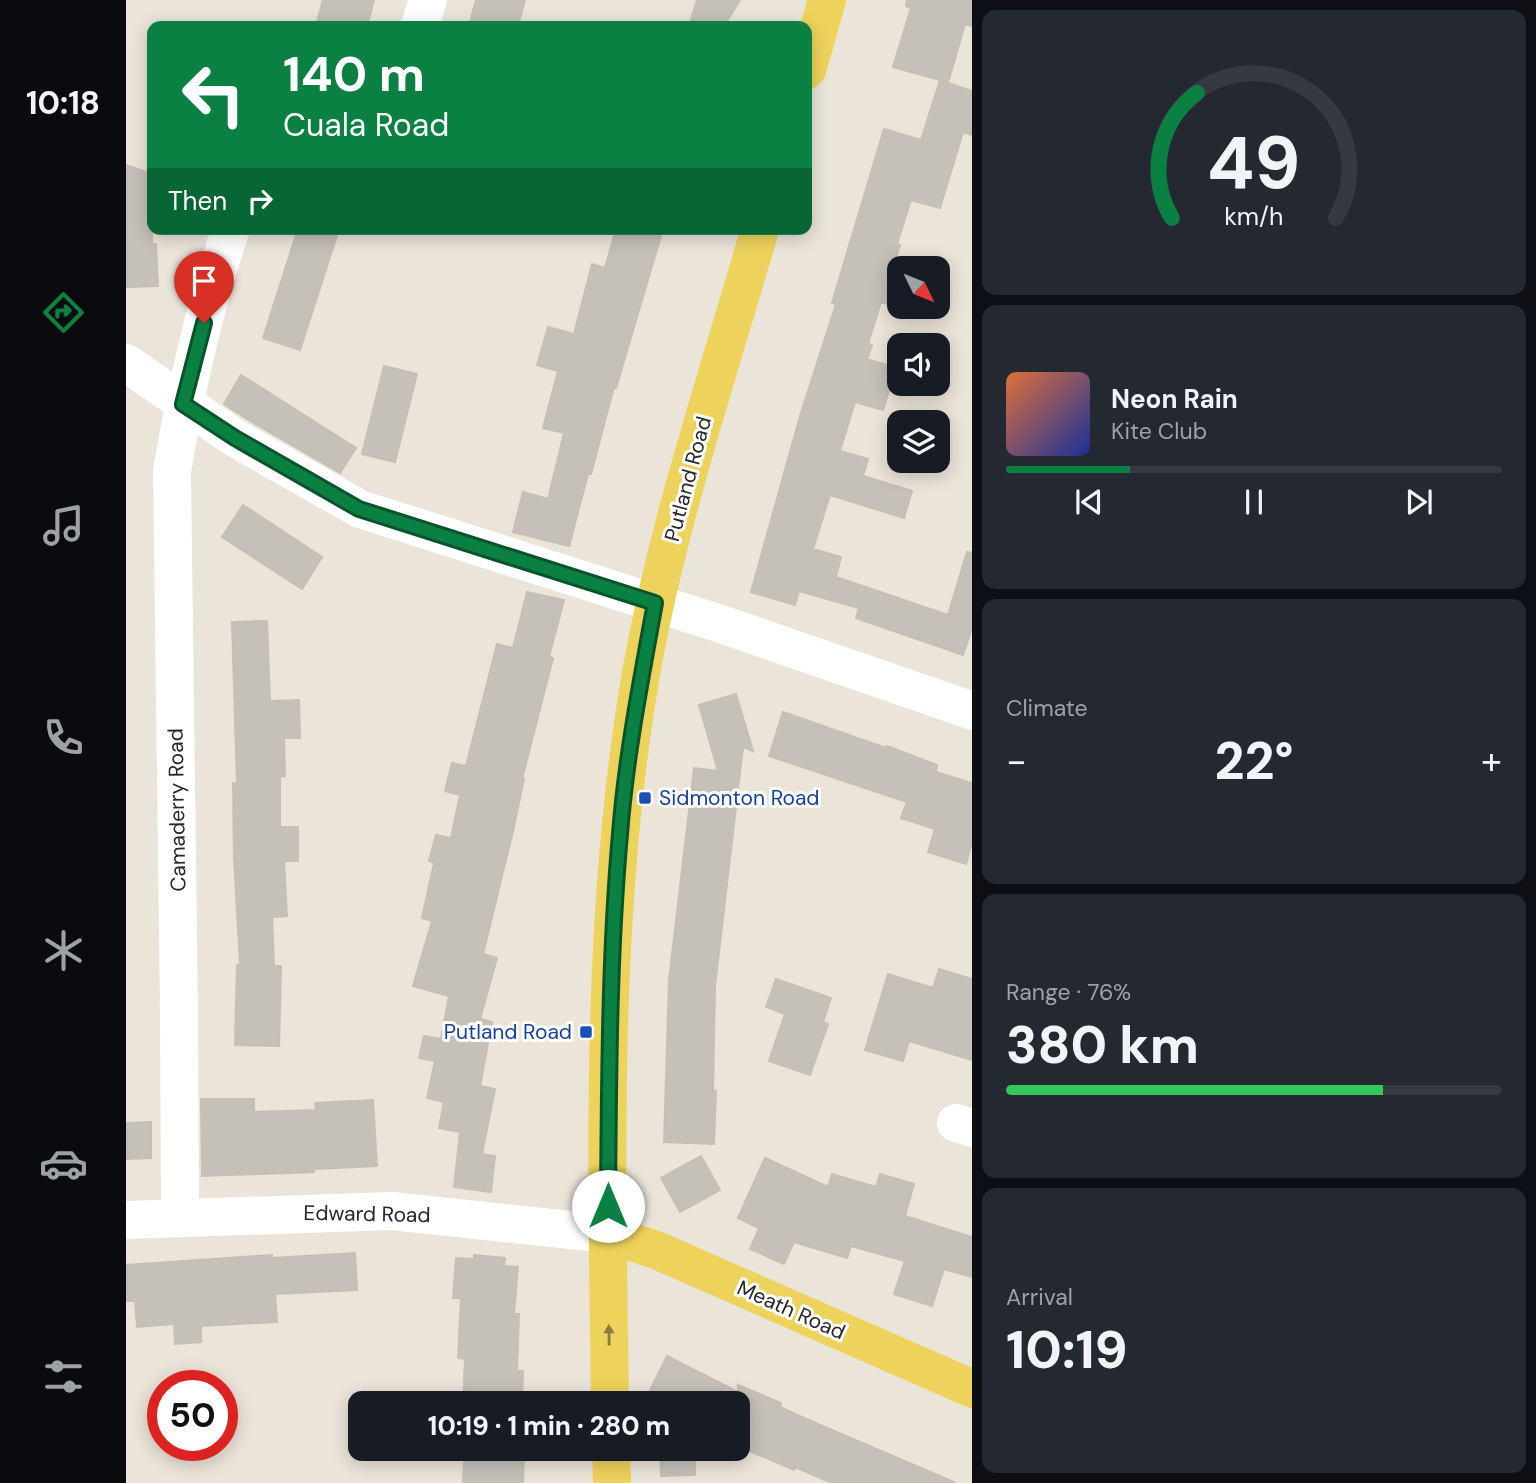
<!DOCTYPE html>
<html lang="en">
<head>
<meta charset="utf-8">
<style>
  :root { --surface:#171b24; --page:#242831; --text:#f1f3f6; --muted:#9ea1a6; --line:#363941; --accent:#0b8043 }
  body { margin:0; font-family:"DM Sans",sans-serif; background:var(--page); color:var(--text); height:100vh; display:flex; flex-direction:column; font-size:26px; white-space:nowrap }
  * { box-sizing:border-box; margin:0 }
  p { font-size:23px; color:var(--muted) }
  .icon { flex:none; width:38px; height:38px; fill:none; stroke:currentColor; stroke-width:2; stroke-linecap:round; stroke-linejoin:round }
  .map { position:relative; flex:1; overflow:hidden }
  .drawer { display:flex; flex-direction:column; gap:10px; padding:10px; background:#0d0f14; width:564px }
  .drawer>* { flex:none }
  .hud { position:absolute; left:21px; top:21px; width:665px; height:214px; border-radius:14px; box-shadow:0 4px 18px #0003; background:#0b8043; color:#fff; overflow:hidden }
  .needle { width:46px; rotate:133deg }
  .tools { position:absolute; left:761px; top:256px; display:grid; gap:14px }
  .tools a { display:grid; place-items:center; width:63px; height:63px; border-radius:14px; background:var(--surface); box-shadow:0 4px 18px #0003; font-size:35px }
  .speed { position:absolute; left:21px; top:1370px; display:flex; gap:14px; font-size:35px; font-weight:700; text-align:center }
  .speed>* { display:grid; place-content:center; width:91px; height:91px; border-radius:50%; background:var(--surface); box-shadow:0 4px 18px #0003; line-height:1 }
  .speed .limit { border:10px solid #d22; background:#fff; color:#111 }
  .pin { position:absolute; display:grid; place-items:center; width:60px; height:60px; color:#fff; margin:-72px -30px; border-radius:50% 50% 50% 0; rotate:-45deg; box-shadow:0 0 7px #0007 }
  .pin .icon { rotate:45deg }
  .me { position:absolute; width:77px; margin:-38px; rotate:0deg; stroke-linejoin:round; filter:drop-shadow(0 0 5px #0008) }
  .turn { display:flex; align-items:center; gap:24px; height:147px; padding:0 21px; font-size:32px }
  .turn .icon { width:91px; height:91px; stroke-width:2.5 }
  .turn b { display:block; font-size:49px; line-height:60px }
  .then { display:flex; align-items:center; height:66px; padding:0 21px; background:#0003; gap:14px; font-size:26px }
  .big { font-size:52px; font-weight:800; line-height:1.1 }
  .drawer .card { flex:1; display:flex; flex-direction:column; justify-content:center; gap:10px; min-width:0; padding:0 24px; border-radius:14px; background:var(--page) }
  .drawer .dial { align-items:center; gap:0 }
  .dial svg { height:182px; overflow:visible; fill:none; stroke:var(--line); stroke-width:7; stroke-linecap:round; text-anchor:middle }
  .dial text { fill:var(--text); stroke:none }
  .song { display:flex; align-items:center; gap:21px }
  .cover { width:84px; height:84px; border-radius:10px; background:linear-gradient(135deg,hsl(20 70% 55%),hsl(230 70% 35%)) }
  .played { height:7px; border-radius:4px; background:linear-gradient(90deg,var(--accent) 25%,var(--line) 25%) }
  .keys { display:flex; justify-content:space-around; direction:ltr }
  .heat { display:flex; justify-content:space-between; align-items:center; font-size:38px; direction:ltr }
  .charge { height:10px; border-radius:5px; background:linear-gradient(90deg,#34c759 76%,var(--line) 0) }
  .trip { position:absolute; left:222px; top:1391px; width:402px; height:70px; border-radius:14px; background:var(--surface); box-shadow:0 4px 18px #0003; font-weight:800; line-height:70px; text-align:center }
  main { display:flex; flex:1; min-height:0 }
  .dock { display:flex; flex-direction:column; width:126px; justify-content:space-around; align-items:center; background:#090b0e; color:var(--muted) }
  .dock .icon { width:49px; height:49px }
  .dock .active { color:var(--accent) }
  .dock b { font-size:32px; color:var(--text) }
  .map>svg:first-child { display:block }
  .building { fill:#c5c1b9; stroke:#c5c0b3; stroke-width:2 }
  .lines { fill:none; stroke-linecap:round; stroke-linejoin:round }
  .minor { stroke:#fff; stroke-width:38 }
  .major { stroke:#edd25c; stroke-width:38 }
  .oneway { fill:#8a7d42 }
  .route-casing { stroke:#07532c; stroke-width:18 }
  .route { stroke:#0b8043; stroke-width:12 }
  .transit-dot { fill:#1a4fb4; stroke:#fff; stroke-width:2.5 }
  .labels { text-anchor:middle; stroke-width:6; stroke-linejoin:round; paint-order:stroke }
  .street-label { font-size:21px; fill:#282828; stroke:#fff }
  .transit-label { font-size:21px; fill:#164399; stroke:#fff; text-anchor:start }
</style>
</head>
<body>
<main>
<nav class="dock">
<b>10:18</b>
<svg class="icon active" aria-label="directions" viewBox="0 0 24 24"><path d="M12 3l9 9-9 9-9-9zM9 14v-3h6M13 9l2 2-2 2"/></svg>
<svg class="icon" aria-label="music" viewBox="0 0 24 24"><path d="M9 18V5l10-2v13"/><circle cx="6" cy="18" r="3"/><circle cx="16" cy="16" r="3"/></svg>
<svg class="icon" aria-label="phone" viewBox="0 0 24 24"><path d="M5 4h4l2 5-3 2q2 4 5 5l2-3 5 2v4C11 20 4 13 5 4z"/></svg>
<svg class="icon" aria-label="climate" viewBox="0 0 24 24"><path d="M12 3v18M4 7l16 10M4 17L20 7"/></svg>
<svg class="icon" aria-label="car" viewBox="0 0 24 24"><path d="M5 17H2v-5l4-1 3-4h7l3 4 3 1v5h-3M9 17h6M6 11h13"/><circle cx="7" cy="17" r="2"/><circle cx="17" cy="17" r="2"/></svg>
<svg class="icon" aria-label="filters" viewBox="0 0 24 24"><path d="M4 7h16M4 17h16"/><circle cx="9" cy="7" r="2"/><circle cx="15" cy="17" r="2"/></svg>
</nav>
<div class="map">
<svg width="847" height="1483" viewBox="0 0 847 1483">
  <rect width="100%" height="100%" fill="#eae4d9"/>
  <path class="building" d="M 197,0 L 248,0 L 241,26 L 190,26 Z
    M 350,0 L 399,0 L 392,26 L 343,26 Z
    M 571,0 L 614,0 L 598,26 L 563,26 Z
    M 781,0 L 846,0 L 846,26 L 839,24 L 822,83 L 819,82 L 846,91 L 846,135 L 837,132 L 814,208 L 785,200 L 771,244 L 774,245 L 769,260 L 795,268 L 774,268 L 774,306 L 786,306 L 784,311 L 755,302 L 742,344 L 746,345 L 741,359 L 770,368 L 757,410 L 729,402 L 714,451 L 742,459 L 737,476 L 786,491 L 778,518 L 704,495 L 687,549 L 715,557 L 710,577 L 822,615 L 841,552 L 846,553 L 846,628 L 837,655 L 730,618 L 733,608 L 673,591 L 669,605 L 625,592 L 674,416 L 710,304 L 706,303 L 758,129 L 795,140 L 814,80 L 767,67 L 785,8 L 780,6 Z
    M 0,165 L 26,174 L 26,244 L 30,244 L 32,286 L 0,287 Z
    M 172,229 L 213,229 L 174,350 L 137,338 Z
    M 490,229 L 537,229 L 490,388 L 488,387 L 465,474 L 462,474 L 443,546 L 387,532 L 397,492 L 422,499 L 438,433 L 417,428 L 432,371 L 411,365 L 422,327 L 448,334 L 466,264 L 479,268 Z
    M 258,366 L 291,374 L 269,462 L 236,454 Z
    M 115,375 L 230,448 L 214,473 L 121,419 L 98,404 Z
    M 117,505 L 196,557 L 176,589 L 96,537 Z
    M 401,592 L 438,600 L 423,657 L 427,658 L 396,779 L 398,779 L 388,827 L 357,954 L 371,958 L 354,1019 L 366,1022 L 354,1086 L 369,1089 L 356,1154 L 369,1156 L 365,1192 L 328,1187 L 334,1132 L 313,1128 L 318,1102 L 301,1098 L 309,1061 L 293,1058 L 298,1036 L 315,1039 L 323,996 L 287,986 L 306,921 L 296,918 L 308,863 L 303,861 L 310,835 L 325,838 L 334,795 L 319,791 L 326,763 L 340,766 L 371,644 L 387,648 Z
    M 141,621 L 144,701 L 173,700 L 174,738 L 158,738 L 159,776 L 154,777 L 154,827 L 172,827 L 172,861 L 158,861 L 161,916 L 146,917 L 148,966 L 155,966 L 153,1046 L 109,1045 L 111,965 L 114,965 L 108,858 L 107,783 L 111,783 L 106,622 Z
    M 610,694 L 627,751 L 617,747 L 589,986 L 587,1091 L 590,1091 L 588,1144 L 538,1142 L 543,980 L 568,768 L 592,771 L 573,705 Z
    M 657,712 L 760,748 L 761,746 L 811,765 L 810,772 L 846,783 L 846,842 L 840,864 L 802,852 L 809,829 L 775,818 L 781,802 L 643,756 Z
    M 813,969 L 846,979 L 846,1060 L 783,1041 L 777,1061 L 739,1050 L 762,974 L 807,988 Z
    M 650,979 L 705,998 L 697,1022 L 702,1024 L 684,1075 L 643,1061 L 659,1014 L 640,1007 Z
    M 75,1099 L 128,1099 L 128,1112 L 190,1110 L 189,1103 L 247,1100 L 251,1166 L 188,1169 L 188,1172 L 76,1176 Z
    M 25,1122 L 25,1158 L 0,1159 L 0,1123 Z
    M 575,1156 L 594,1190 L 554,1212 L 535,1178 Z
    M 639,1158 L 702,1187 L 706,1174 L 750,1187 L 754,1174 L 788,1184 L 779,1216 L 846,1237 L 846,1277 L 818,1269 L 806,1306 L 768,1294 L 779,1261 L 725,1246 L 721,1258 L 668,1242 L 658,1264 L 624,1249 L 633,1228 L 612,1218 Z
    M 229,1253 L 231,1290 L 149,1294 L 151,1322 L 75,1326 L 75,1342 L 49,1344 L 48,1324 L 11,1327 L 9,1301 L 0,1301 L 0,1265 L 146,1255 L 146,1258 Z
    M 348,1255 L 379,1258 L 378,1266 L 392,1267 L 388,1314 L 393,1314 L 391,1371 L 397,1371 L 396,1404 L 337,1404 L 339,1359 L 332,1358 L 335,1298 L 327,1298 L 330,1258 L 348,1259 Z
    M 541,1356 L 612,1392 L 612,1385 L 655,1403 L 654,1407 L 678,1418 L 830,1483 L 706,1483 L 669,1467 L 668,1470 L 612,1446 L 612,1404 L 540,1404 L 522,1394 Z
    M 339,1449 L 398,1449 L 397,1483 L 337,1482 Z
    M 534,1449 L 569,1449 L 569,1475 L 535,1476 Z"/>
  <g class="lines">
    <path class="minor" d="M 294,26 L 302,0
      M 0,363 L 109,438 L 234,509 L 595,624 L 847,711
      M 830,1123 L 847,1128
      M 54,1217 L 53,1013 L 46,471 C 60,389 78,308 105,229
      M 0,1220 L 266,1211 L 482,1234"/>
    <path class="major" d="M 681,70 L 701,0
      M 482,1234 L 530,1250 L 847,1389
      M 484,1404 C 481,1171 474,935 510,704 C 535,542 589,386 634,229
      M 485,1449 L 486,1483"/>
  </g>
  <defs><path id="oneway-solid" d="M-6-.8H1V-3.2L6.5 0L1 3.2V.8H-6Z" transform="scale(1.75)"/></defs>
  <use class="oneway" href="#oneway-solid" transform="translate(483 1335) rotate(-91)"/>
  <g class="lines">
    <defs>
      <path id="route" d="M 78,323 L 57,404 L 109,438 L 233,509 L 529,603 C 515,680 500,756 494,834 C 483,958 483,1082 482,1206"/>
    </defs>
    <use href="#route" class="route-casing"/>
    <use href="#route" class="route"/>
  </g>
  <g class="transit-dot">
    <rect x="512" y="791" width="14" height="14" rx="3.5"/>
    <rect x="453" y="1025" width="14" height="14" rx="3.5"/>
  </g>
  <g class="labels">
    <g class="street-label">
      <text transform="translate(562 479) rotate(-75)" y="7">Putland Road</text>
      <text transform="translate(51 810) rotate(-91)" y="7">Camaderry Road</text>
      <text transform="translate(241 1214) rotate(1)" y="7">Edward Road</text>
      <text transform="translate(665 1310) rotate(24)" y="7">Meath Road</text>
    </g>
    <g class="transit-label">
      <text x="533" y="805">Sidmonton Road</text>
      <text x="446" y="1039" text-anchor="end">Putland Road</text>
    </g>
  </g>
</svg>
<div class="tools">
<a><svg class="needle" viewBox="-14 -14 28 28"><path d="M0-13l5 13h-10z" fill="#e53935"/><path d="M0 13l5-13h-10z" fill="#9ea1a6"/></svg></a>
<a><svg class="icon" aria-label="sound" viewBox="0 0 24 24"><path d="M4 9h4l5-4v14l-5-4H4zM17 9q2 3 0 6"/></svg></a>
<a><svg class="icon" aria-label="layers" viewBox="0 0 24 24"><path d="M12 4l9 5-9 5-9-5zM3 14l9 5 9-5"/></svg></a>
</div>
<div class="speed"><div class="limit">50</div></div>
<div class="pin" style="left:78px;top:323px;background:#d93025"><svg class="icon" aria-label="arrive" viewBox="0 0 24 24"><path d="M6 21V4h12l-3 4 3 4H6"/></svg></div>
<svg class="me" style="left:482px;top:1206px" viewBox="-20 -20 40 40"><circle r="19" fill="#fff"/><path d="M0-13L10 11 0 6-10 11z" fill="#0b8043"/></svg>
<div class="trip">10:19 · 1 min · 280 m</div>
<div class="hud">
<div class="turn"><svg class="icon" aria-label="left" viewBox="0 0 24 24"><path d="M17 20v-9H6M10 6l-5 5 5 5"/></svg><div><b>140 m</b>Cuala Road</div></div>
<div class="then">Then<svg class="icon" aria-label="right" viewBox="0 0 24 24"><path d="M7 20v-9h11M14 6l5 5-5 5"/></svg></div>
</div>
</div>
<section class="drawer">
<div class="card dial"><svg viewBox="0 0 100 80">
<path d="M14 69A42 42 0 1 1 86 69"/>
<path d="M14 69A42 42 0 0 1 25 14" stroke="#0b8043"/>
<text x="50" y="56" font-size="32" font-weight="700">49</text>
<text x="50" y="72" font-size="11">km/h</text>
</svg></div>
<div class="card">
<div class="song"><i class="cover"></i><div><b>Neon Rain</b><p>Kite Club</p></div></div>
<div class="played"></div>
<div class="keys"><svg class="icon" aria-label="previous" viewBox="0 0 24 24"><path d="M18 5L8 12l10 7zM5 5v14"/></svg><svg class="icon" aria-label="pause" viewBox="0 0 24 24"><path d="M8 5v14M16 5v14"/></svg><svg class="icon" aria-label="next" viewBox="0 0 24 24"><path d="M6 5l10 7-10 7zM19 5v14"/></svg></div>
</div>
<div class="card"><p>Climate</p>
<div class="heat"><a>−</a><b class="big">22°</b><a>+</a></div>
</div>
<div class="card"><p>Range · 76%</p><b class="big">380 km</b><div class="charge"></div></div>
<div class="card"><p>Arrival</p><b class="big">10:19</b></div>
</section>
</main>
</body>
</html>
